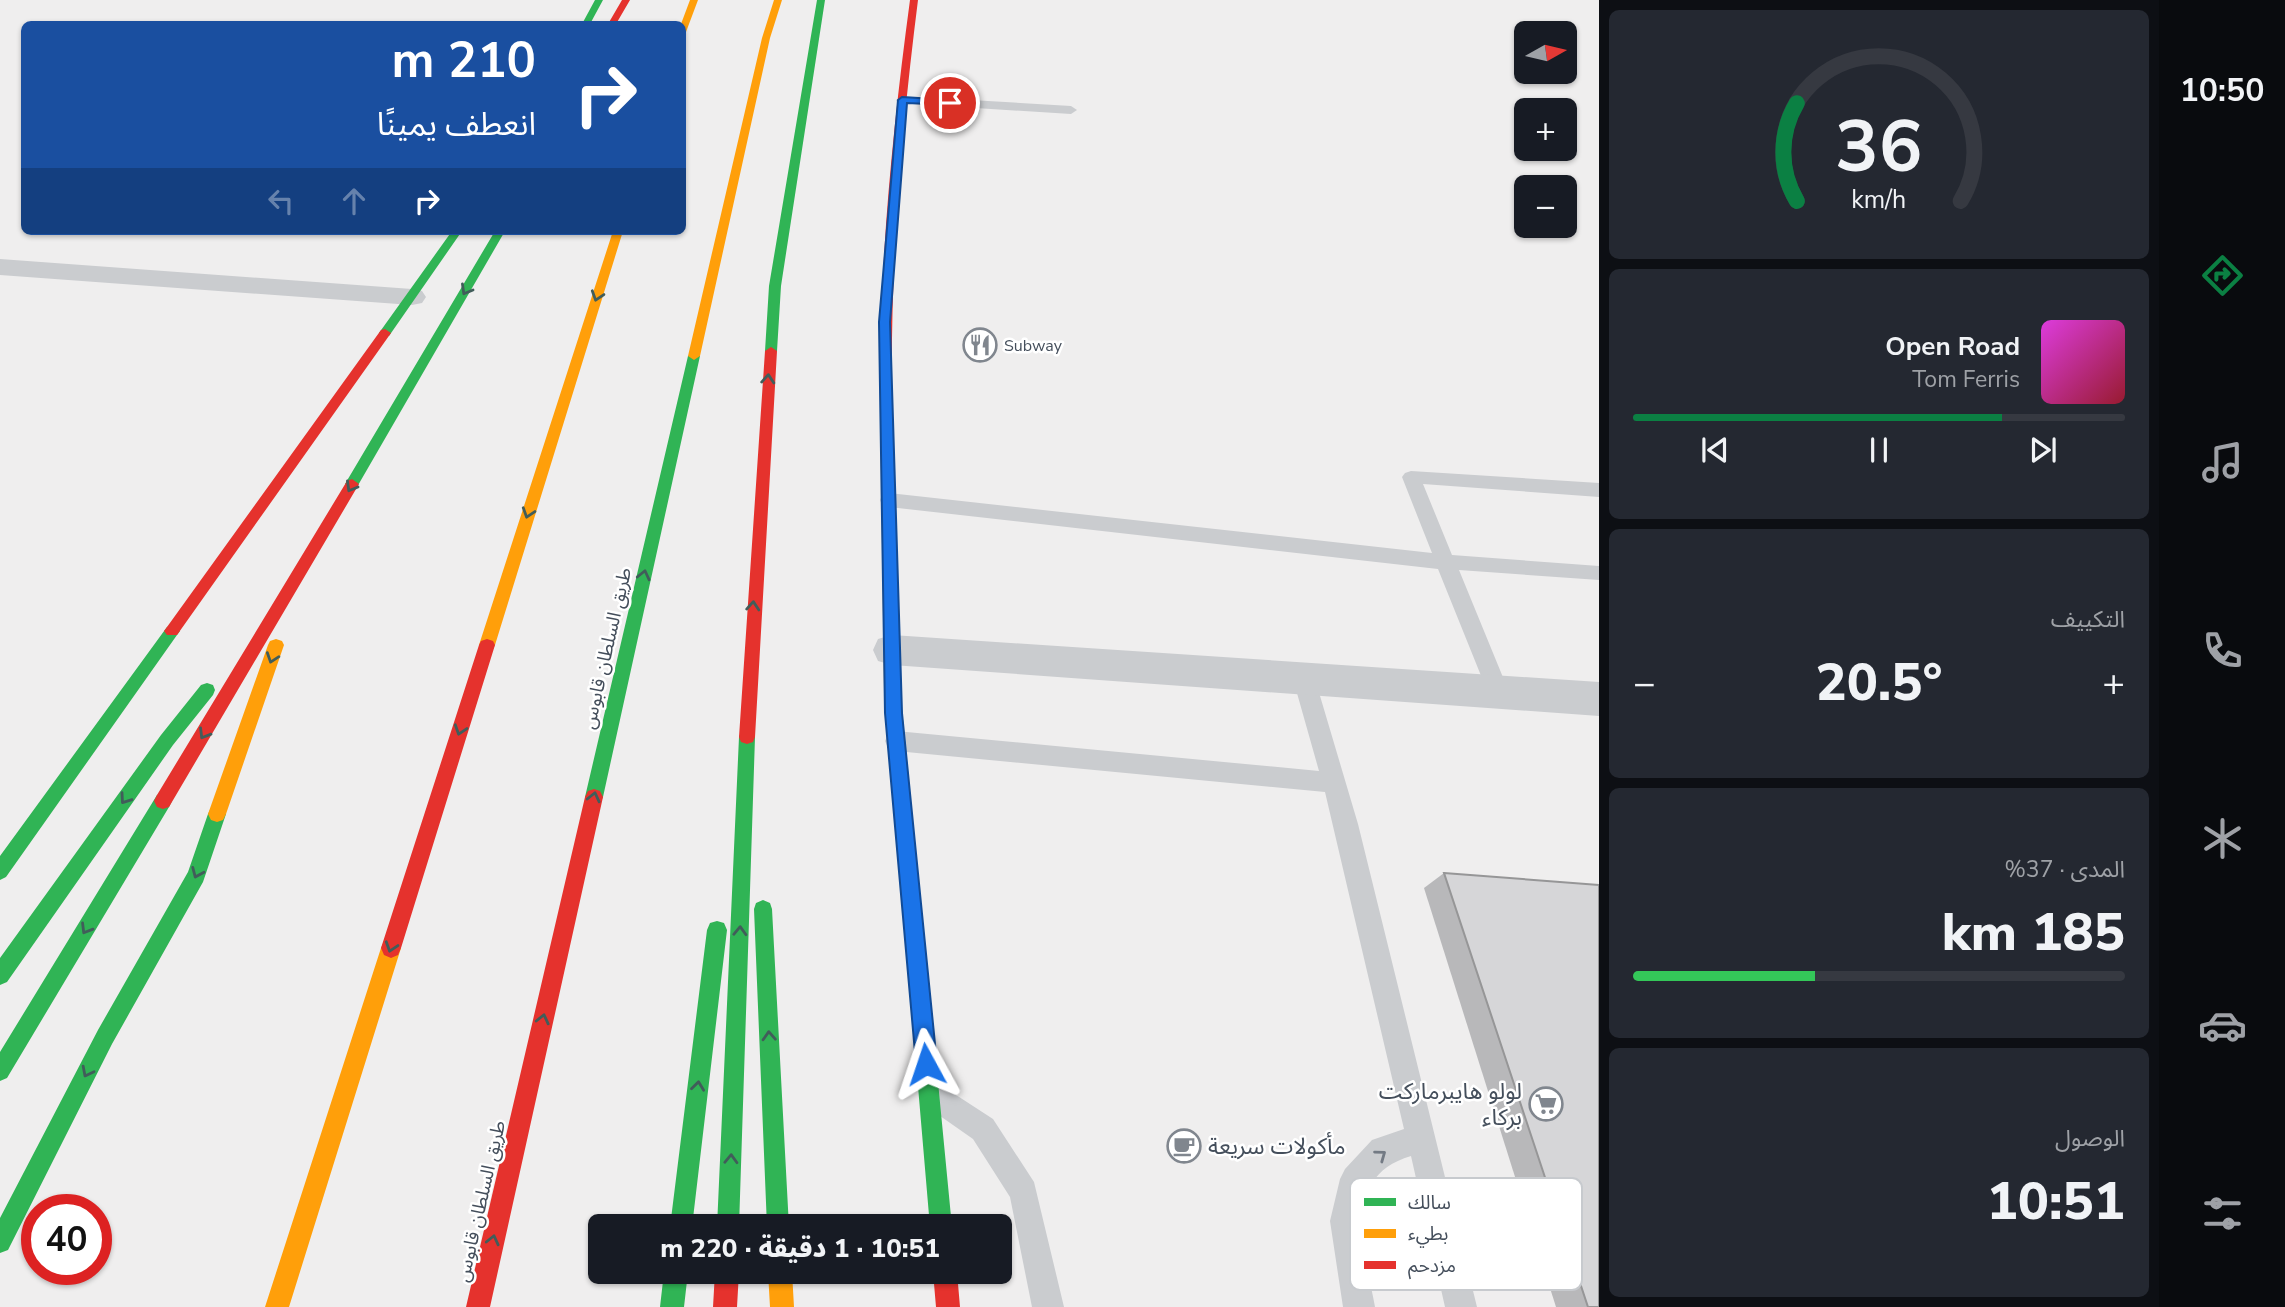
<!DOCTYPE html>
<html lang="ar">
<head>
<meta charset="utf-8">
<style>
  :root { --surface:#171b24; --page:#242831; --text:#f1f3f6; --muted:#9ea1a6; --line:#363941; --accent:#0b8043 }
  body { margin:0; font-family:"Nunito Sans","Noto Sans Arabic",sans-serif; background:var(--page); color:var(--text); direction:rtl; height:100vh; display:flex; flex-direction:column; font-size:26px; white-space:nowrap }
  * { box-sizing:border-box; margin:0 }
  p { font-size:23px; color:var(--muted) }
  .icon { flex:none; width:38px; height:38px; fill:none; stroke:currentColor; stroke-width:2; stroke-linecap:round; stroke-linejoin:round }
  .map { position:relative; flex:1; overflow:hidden; direction:ltr }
  .details { display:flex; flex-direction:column; gap:10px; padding:10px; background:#0d0f14; width:560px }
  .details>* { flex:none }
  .top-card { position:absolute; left:21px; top:21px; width:665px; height:214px; border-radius:10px; box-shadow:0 2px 5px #0004; direction:rtl; background:#1a4fa0; color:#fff; overflow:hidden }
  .needle { width:46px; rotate:82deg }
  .controls { position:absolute; left:1514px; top:21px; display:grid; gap:14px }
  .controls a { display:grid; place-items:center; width:63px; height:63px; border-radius:10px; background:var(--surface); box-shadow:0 2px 5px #0004; font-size:35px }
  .speed { position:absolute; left:21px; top:1194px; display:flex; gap:14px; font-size:35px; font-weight:700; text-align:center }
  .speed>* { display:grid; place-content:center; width:91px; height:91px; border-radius:50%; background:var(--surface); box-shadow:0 2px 5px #0004; line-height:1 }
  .speed .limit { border:10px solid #d22; background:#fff; color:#111 }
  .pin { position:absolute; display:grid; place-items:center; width:60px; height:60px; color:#fff; margin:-30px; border:4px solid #fff; border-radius:50%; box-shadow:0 2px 7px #0007 }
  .me { position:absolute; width:77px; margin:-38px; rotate:355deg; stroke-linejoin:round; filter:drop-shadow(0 0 5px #0008) }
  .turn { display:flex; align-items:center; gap:24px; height:147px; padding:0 35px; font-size:32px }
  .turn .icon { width:91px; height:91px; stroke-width:2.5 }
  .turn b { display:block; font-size:49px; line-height:60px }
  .lanes { display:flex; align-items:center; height:66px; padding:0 35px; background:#0003; justify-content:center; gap:35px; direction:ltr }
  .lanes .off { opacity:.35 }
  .big { font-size:52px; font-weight:800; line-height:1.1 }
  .details .tile { flex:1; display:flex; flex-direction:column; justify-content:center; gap:10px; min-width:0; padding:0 24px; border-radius:10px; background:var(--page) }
  .details .dial { align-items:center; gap:0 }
  .dial svg { height:182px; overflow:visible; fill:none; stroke:var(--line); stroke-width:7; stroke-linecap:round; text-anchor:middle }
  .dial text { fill:var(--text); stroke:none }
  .song { display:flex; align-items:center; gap:21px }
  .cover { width:84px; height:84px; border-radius:10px; background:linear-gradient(135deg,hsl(300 70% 55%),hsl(350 70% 35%)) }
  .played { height:7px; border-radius:4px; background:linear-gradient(90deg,var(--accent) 75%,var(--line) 75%) }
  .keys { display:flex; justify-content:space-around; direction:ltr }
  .heat { display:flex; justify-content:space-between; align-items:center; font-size:38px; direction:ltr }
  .charge { height:10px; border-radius:5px; background:linear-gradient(90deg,#34c759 37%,var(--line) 0) }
  .trip { position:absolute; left:588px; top:1214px; width:424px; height:70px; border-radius:10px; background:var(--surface); box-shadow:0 2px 5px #0004; font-weight:800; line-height:70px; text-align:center; direction:rtl }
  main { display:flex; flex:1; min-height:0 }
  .menu { display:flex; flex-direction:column; width:126px; justify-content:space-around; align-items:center; background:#090b0e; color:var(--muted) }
  .menu .icon { width:49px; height:49px }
  .menu .active { color:var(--accent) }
  .menu b { font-size:32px; color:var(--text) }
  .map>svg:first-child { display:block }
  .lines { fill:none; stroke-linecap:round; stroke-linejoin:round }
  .lane { fill:#cacccf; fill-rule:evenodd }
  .street { fill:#cacccf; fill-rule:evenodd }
  .fast { fill:#30b455; fill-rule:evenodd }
  .slow { fill:#ff9f0a; fill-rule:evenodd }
  .jam { fill:#e5322d; fill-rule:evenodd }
  .wall { fill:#b8b8ba }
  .building { fill:#d6d6d8; stroke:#969697; stroke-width:2 }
  .oneway { stroke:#415d5a }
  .oneway2 { stroke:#737a84 }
  .route { fill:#1a73e8; stroke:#114b97; stroke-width:2 }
  .labels { text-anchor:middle; stroke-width:5; stroke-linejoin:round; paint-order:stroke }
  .far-poi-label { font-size:16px; fill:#444e5b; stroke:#fff; text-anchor:start }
  .street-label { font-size:19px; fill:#444e5b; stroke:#fff }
  .near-poi-label { font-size:23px; fill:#444e5b; stroke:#fff; text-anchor:end }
  .key { fill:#fff; stroke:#c7cace; stroke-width:2 }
  .key-label { font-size:19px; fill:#444e5b }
</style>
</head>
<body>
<main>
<nav class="menu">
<b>10:50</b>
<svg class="icon active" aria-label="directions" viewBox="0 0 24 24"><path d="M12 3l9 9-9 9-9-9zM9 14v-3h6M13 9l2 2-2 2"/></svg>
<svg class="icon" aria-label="music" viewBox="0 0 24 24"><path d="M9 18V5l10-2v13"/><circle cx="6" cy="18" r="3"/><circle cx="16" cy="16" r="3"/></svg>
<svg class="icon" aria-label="phone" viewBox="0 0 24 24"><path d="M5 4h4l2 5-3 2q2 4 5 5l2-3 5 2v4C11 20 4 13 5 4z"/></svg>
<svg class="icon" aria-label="climate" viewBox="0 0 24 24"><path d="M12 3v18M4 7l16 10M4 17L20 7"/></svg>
<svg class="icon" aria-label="car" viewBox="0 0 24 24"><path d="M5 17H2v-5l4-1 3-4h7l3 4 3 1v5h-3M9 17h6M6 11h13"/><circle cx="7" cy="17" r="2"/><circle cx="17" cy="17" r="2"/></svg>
<svg class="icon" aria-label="filters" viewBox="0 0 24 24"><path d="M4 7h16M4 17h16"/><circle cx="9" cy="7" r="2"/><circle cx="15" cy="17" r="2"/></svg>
</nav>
<section class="details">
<div class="tile dial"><svg viewBox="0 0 100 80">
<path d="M14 69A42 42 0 1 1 86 69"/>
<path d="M14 69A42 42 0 0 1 14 26" stroke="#0b8043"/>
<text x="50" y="56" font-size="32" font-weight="700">36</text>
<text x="50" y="72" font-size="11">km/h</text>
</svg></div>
<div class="tile">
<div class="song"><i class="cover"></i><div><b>Open Road</b><p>Tom Ferris</p></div></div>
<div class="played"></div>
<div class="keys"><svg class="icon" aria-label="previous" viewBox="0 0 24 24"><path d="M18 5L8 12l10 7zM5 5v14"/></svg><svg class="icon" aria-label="pause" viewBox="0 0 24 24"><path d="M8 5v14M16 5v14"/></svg><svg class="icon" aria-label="next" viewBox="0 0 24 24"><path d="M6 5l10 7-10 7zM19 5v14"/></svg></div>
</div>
<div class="tile"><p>التكييف</p>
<div class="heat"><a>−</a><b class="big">20.5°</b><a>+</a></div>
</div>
<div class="tile"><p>المدى · 37%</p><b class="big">185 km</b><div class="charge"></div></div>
<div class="tile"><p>الوصول</p><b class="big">10:51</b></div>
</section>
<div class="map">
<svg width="1599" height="1307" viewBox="0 0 1599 1307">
  <rect width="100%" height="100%" fill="#efeeee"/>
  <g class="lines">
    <path class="lane" d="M 902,96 L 1071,106 L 1077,110 L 1071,114 L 898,103 L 896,100 Z
      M 1411,471 L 1599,483 L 1599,497 L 1423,484 L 1452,555 L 1599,566 L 1599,580 L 1459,570 L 1509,692 L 1506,698 L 1498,701 L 1490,698 L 1438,569 L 889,507 L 882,505 L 880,500 L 882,495 L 889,493 L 1432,553 L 1402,477 L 1405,473 Z
      M 1304,670 L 1312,673 L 1315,679 L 1358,824 L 1477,1307 L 1445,1307 L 1411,1156 C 1339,1177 1365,1252 1375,1307 L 1343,1307 L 1330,1221 L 1340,1179 L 1345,1169 L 1372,1140 L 1404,1129 L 1325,792 L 896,751 L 888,748 L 885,741 L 888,734 L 896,731 L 1319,771 L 1293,679 L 1296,673 Z
      M 933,1080 L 993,1119 L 1034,1182 L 1064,1307 L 1032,1307 L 1010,1197 L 973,1139 L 923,1104 L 919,1094 L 923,1084 Z"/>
    <path class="street" d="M 0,259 L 412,289 L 422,291 L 426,297 L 422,303 L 412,305 L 0,275 Z
      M 892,635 L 1599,682 L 1599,716 L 892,665 L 878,661 L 873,650 L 878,639 Z"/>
    <path class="fast" d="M 595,0 L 603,0 L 590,24 L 582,24 Z
      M 817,0 L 825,0 L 781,286 L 777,351 L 771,355 L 765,351 L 769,286 Z
      M 452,231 L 462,231 L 389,336 L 381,336 L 379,333 Z
      M 495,231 L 505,231 L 357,487 L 347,487 L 345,484 Z
      M 694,352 L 700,356 L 603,797 L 600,803 L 594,805 L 588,803 L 585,797 L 688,356 Z
      M 172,625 L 177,627 L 180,631 L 177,635 L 6,877 L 0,880 L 0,856 L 167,627 Z
      M 892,681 L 898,683 L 900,688 L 952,1227 L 930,1227 L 884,688 L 886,683 Z
      M 207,683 L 213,685 L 215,690 L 213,695 L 173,745 L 7,982 L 0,985 L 0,958 L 161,735 L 201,685 Z
      M 747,730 L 753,732 L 755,737 L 739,1227 L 717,1227 L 739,737 L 741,732 Z
      M 163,793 L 169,795 L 172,801 L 169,807 L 7,1078 L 0,1081 L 0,1052 L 157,795 Z
      M 217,806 L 223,808 L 226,814 L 203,882 L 112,1044 L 8,1250 L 0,1253 L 0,1218 L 98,1030 L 188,872 L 208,814 L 211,808 Z
      M 763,900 L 770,903 L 772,909 L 789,1227 L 767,1227 L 754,909 L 756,903 Z
      M 717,921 L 724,923 L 727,930 L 692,1227 L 670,1227 L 707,930 L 710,923 Z
      M 664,1272 L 688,1272 L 684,1307 L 660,1307 Z"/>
    <path class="slow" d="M 690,0 L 698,0 L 686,32 L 682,34 L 681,24 Z
      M 774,0 L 782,0 L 770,38 L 700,356 L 694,360 L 688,356 L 762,38 Z
      M 613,231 L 623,231 L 495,645 L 493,649 L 481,649 L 479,645 Z
      M 886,398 L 892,402 L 900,688 L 898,693 L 886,693 L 884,688 L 880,402 Z
      M 276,639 L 282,641 L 284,645 L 226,814 L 223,820 L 217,822 L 211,820 L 208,814 L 268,645 L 270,641 Z
      M 391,938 L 398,941 L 401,948 L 289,1307 L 265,1307 L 381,948 L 384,941 Z
      M 768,1272 L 792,1272 L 794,1307 L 770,1307 Z"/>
    <path class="jam" d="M 622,0 L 630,0 L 616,24 L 608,24 Z
      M 910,0 L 918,0 C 901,134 890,267 892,402 L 886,406 L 880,402 C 879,267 892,134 910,0 Z
      M 385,329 L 391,333 L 177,635 L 167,635 L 164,631 L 167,627 L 381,330 Z
      M 771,347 L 777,351 L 755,737 L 753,742 L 747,744 L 741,742 L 739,737 L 765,351 Z
      M 352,479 L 359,484 L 169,807 L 163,809 L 157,807 L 154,801 L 157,795 L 347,481 Z
      M 487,639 L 493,641 L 495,645 L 401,948 L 398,955 L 391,958 L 384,955 L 381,948 L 479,645 L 481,641 Z
      M 594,789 L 600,791 L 603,797 L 490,1307 L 466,1307 L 585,797 L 588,791 Z
      M 715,1272 L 739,1272 L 737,1307 L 713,1307 Z
      M 933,1272 L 957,1272 L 960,1307 L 936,1307 Z"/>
  </g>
  <path class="wall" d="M 1444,873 L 1599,1307 L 1556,1307 L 1424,888 Z"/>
  <path class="building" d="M 1444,873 L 1599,885 L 1599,1307 L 1588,1307 Z"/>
  <defs><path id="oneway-chevron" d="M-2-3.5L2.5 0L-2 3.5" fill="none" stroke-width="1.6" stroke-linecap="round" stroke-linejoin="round" transform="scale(1.75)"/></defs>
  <g class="oneway">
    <use href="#oneway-chevron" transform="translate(466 290) rotate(120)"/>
    <use href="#oneway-chevron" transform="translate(597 296) rotate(108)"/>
    <use href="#oneway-chevron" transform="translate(768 379) rotate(-86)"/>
    <use href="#oneway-chevron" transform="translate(351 487) rotate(120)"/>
    <use href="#oneway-chevron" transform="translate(528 513) rotate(108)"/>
    <use href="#oneway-chevron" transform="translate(644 575) rotate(-77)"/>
    <use href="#oneway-chevron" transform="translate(753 606) rotate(-86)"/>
    <use href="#oneway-chevron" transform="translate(272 658) rotate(109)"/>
    <use href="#oneway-chevron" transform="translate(460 730) rotate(108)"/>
    <use href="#oneway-chevron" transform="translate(204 734) rotate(121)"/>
    <use href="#oneway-chevron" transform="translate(594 797) rotate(-77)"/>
    <use href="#oneway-chevron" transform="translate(125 799) rotate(125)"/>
    <use href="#oneway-chevron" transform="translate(197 873) rotate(113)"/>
    <use href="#oneway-chevron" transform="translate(86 929) rotate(121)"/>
    <use href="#oneway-chevron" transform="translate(740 931) rotate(-88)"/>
    <use href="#oneway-chevron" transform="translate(391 947) rotate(108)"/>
    <use href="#oneway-chevron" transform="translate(543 1019) rotate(-77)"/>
    <use href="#oneway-chevron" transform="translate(769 1036) rotate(-93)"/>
    <use href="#oneway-chevron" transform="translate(87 1072) rotate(117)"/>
    <use href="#oneway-chevron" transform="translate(698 1086) rotate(-83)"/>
    <use href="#oneway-chevron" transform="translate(731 1159) rotate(-88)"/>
    <use href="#oneway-chevron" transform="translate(493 1240) rotate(-77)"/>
  </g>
  <use class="oneway2" href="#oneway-chevron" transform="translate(1381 1155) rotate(-36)"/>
  <path class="route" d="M 902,97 L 950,100 L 955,103 L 950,105 L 907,103 L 890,322 L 902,713 L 937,1064 L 933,1071 L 926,1074 L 919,1071 L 916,1064 L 885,713 L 879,322 L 898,100 Z"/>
  <defs>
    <symbol id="restaurant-ring" viewBox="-11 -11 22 22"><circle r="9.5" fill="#fff" stroke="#80868e" stroke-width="1.5"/><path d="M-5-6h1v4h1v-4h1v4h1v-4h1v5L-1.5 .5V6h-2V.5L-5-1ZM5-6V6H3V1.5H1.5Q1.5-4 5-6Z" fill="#80868e"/></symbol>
    <symbol id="supermarket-ring" viewBox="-11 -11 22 22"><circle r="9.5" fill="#fff" stroke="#80868e" stroke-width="1.5"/><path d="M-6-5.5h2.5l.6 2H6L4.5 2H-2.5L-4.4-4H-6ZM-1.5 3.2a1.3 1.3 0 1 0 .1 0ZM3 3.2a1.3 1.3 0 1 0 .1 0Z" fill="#80868e"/></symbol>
    <symbol id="cafe-ring" viewBox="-11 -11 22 22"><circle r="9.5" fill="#fff" stroke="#80868e" stroke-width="1.5"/><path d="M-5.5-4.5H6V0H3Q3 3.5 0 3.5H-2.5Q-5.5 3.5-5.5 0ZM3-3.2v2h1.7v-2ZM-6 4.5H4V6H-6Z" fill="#80868e"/></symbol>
  </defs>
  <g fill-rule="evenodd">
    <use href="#restaurant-ring" x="961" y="326" width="38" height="38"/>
    <use href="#supermarket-ring" x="1527" y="1085" width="38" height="38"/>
    <use href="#cafe-ring" x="1165" y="1127" width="38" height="38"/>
  </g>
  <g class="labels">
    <g class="far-poi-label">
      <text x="1004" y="351">Subway</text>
    </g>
    <g class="street-label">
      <text transform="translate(606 648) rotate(-77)" y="7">طريق السلطان قابوس</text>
      <text transform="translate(480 1201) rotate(-77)" y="7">طريق السلطان قابوس</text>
    </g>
    <g class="near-poi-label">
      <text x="1522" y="1099">لولو هايبرماركت<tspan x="1522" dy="26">بركاء</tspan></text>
      <text x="1208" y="1154" text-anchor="start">مأكولات سريعة</text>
    </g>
  </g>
  <rect x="1350" y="1178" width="232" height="112" rx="10" class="key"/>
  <rect x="1364" y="1198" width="32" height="8" fill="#30b455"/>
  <rect x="1364" y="1229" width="32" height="9" fill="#ff9f0a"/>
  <rect x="1364" y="1261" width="32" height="8" fill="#e5322d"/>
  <g class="key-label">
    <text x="1408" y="1209">سالك</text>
    <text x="1408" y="1240">بطيء</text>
    <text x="1408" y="1272">مزدحم</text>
  </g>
</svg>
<div class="controls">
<a><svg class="needle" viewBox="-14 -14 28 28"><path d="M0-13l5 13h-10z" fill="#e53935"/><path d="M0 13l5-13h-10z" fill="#9ea1a6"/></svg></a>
<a>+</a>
<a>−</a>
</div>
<div class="speed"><div class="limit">40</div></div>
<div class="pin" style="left:950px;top:103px;background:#d93025"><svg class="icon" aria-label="arrive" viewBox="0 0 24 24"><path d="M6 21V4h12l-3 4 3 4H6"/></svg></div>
<svg class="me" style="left:926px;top:1064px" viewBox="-20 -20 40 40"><path d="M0-17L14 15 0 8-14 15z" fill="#1a73e8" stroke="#fff" stroke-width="4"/></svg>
<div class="trip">10:51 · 1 دقيقة · 220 m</div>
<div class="top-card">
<div class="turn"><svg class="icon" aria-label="right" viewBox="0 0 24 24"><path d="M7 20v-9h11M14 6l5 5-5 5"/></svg><div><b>210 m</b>انعطف يمينًا</div></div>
<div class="lanes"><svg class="icon off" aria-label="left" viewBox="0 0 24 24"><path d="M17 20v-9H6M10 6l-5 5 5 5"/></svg><svg class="icon off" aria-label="ahead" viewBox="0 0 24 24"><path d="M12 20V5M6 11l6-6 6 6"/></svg><svg class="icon" aria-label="right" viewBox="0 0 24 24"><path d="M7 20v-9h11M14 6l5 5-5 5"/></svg></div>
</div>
</div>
</main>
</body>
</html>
